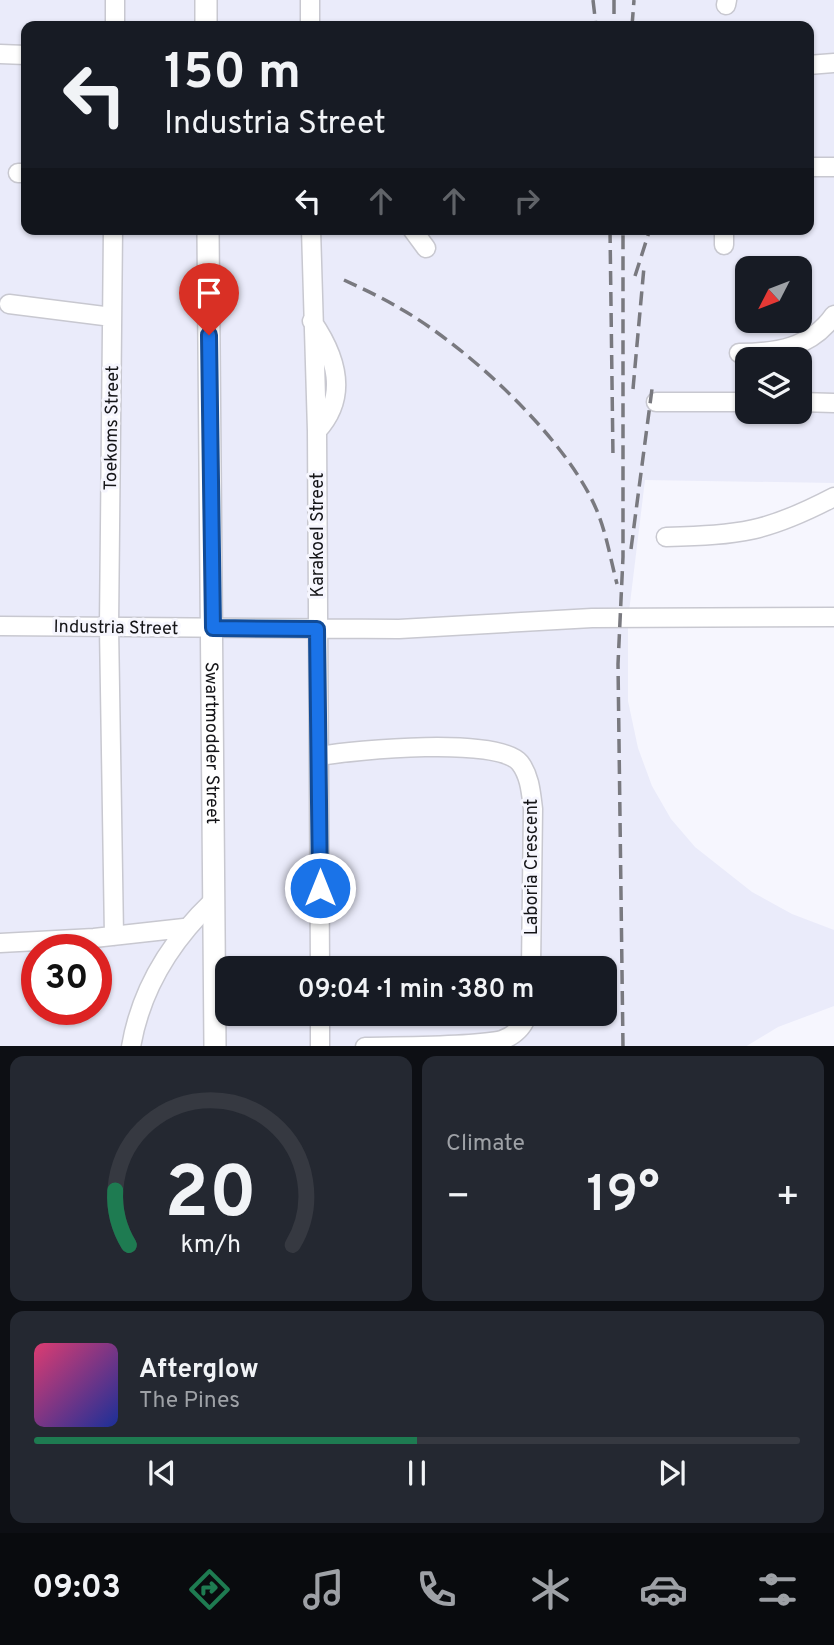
<!DOCTYPE html>
<html lang="en">
<head>
<meta charset="utf-8">
<style>
  :root { --surface:#171b24; --page:#242831; --text:#f1f3f6; --muted:#9ea1a6; --line:#363941; --accent:#1e7b51 }
  body { margin:0; font-family:Overpass,sans-serif; background:var(--page); color:var(--text); height:100vh; display:flex; flex-direction:column; font-size:26px; white-space:nowrap }
  * { box-sizing:border-box; margin:0 }
  p { font-size:23px; color:var(--muted) }
  .icon { flex:none; width:38px; height:38px; fill:none; stroke:currentColor; stroke-width:2; stroke-linecap:round; stroke-linejoin:round }
  .map { position:relative; height:1046px; overflow:hidden }
  .side { display:flex; flex-direction:column; gap:10px; padding:10px; background:#0d0f14; flex:1 }
  .side>* { flex:none }
  .banner { position:absolute; left:21px; top:21px; width:793px; height:214px; border-radius:14px; box-shadow:0 2px 5px #0004; background:#171b24; color:var(--text); overflow:hidden }
  .needle { width:46px; rotate:228deg }
  .tools { position:absolute; left:735px; top:256px; display:grid; gap:14px }
  .tools a { display:grid; place-items:center; width:77px; height:77px; border-radius:14px; background:var(--surface); box-shadow:0 2px 5px #0004; font-size:35px }
  .speed { position:absolute; left:21px; top:934px; display:flex; gap:14px; font-size:35px; font-weight:700; text-align:center }
  .speed>* { display:grid; place-content:center; width:91px; height:91px; border-radius:50%; background:var(--surface); box-shadow:0 2px 5px #0004; line-height:1 }
  .speed .limit { border:10px solid #d22; background:#fff; color:#111 }
  .pin { position:absolute; display:grid; place-items:center; width:60px; height:60px; color:#fff; margin:-72px -30px; border-radius:50% 50% 50% 0; rotate:-45deg; box-shadow:0 0 7px #0007 }
  .pin .icon { rotate:45deg }
  .me { position:absolute; width:77px; margin:-38px; rotate:0deg; stroke-linejoin:round; filter:drop-shadow(0 0 5px #0008) }
  .turn { display:flex; align-items:center; gap:24px; height:147px; padding:0 28px; font-size:32px }
  .turn .icon { width:91px; height:91px; stroke-width:2.5 }
  .turn b { display:block; font-size:49px; line-height:60px }
  .lanes { display:flex; align-items:center; height:66px; padding:0 28px; background:#0003; justify-content:center; gap:35px; direction:ltr }
  .lanes .off { opacity:.35 }
  .big { font-size:52px; font-weight:600; line-height:1.1 }
  .side .tile { flex:1; display:flex; flex-direction:column; justify-content:center; gap:10px; min-width:0; padding:0 24px; border-radius:14px; background:var(--page) }
  .side .dial { align-items:center; gap:0 }
  .dial svg { height:182px; overflow:visible; fill:none; stroke:var(--line); stroke-width:7; stroke-linecap:round; text-anchor:middle }
  .dial text { fill:var(--text); stroke:none }
  .song { display:flex; align-items:center; gap:21px }
  .cover { width:84px; height:84px; border-radius:10px; background:linear-gradient(135deg,hsl(340 70% 55%),hsl(230 70% 35%)) }
  .played { height:7px; border-radius:4px; background:linear-gradient(90deg,var(--accent) 50%,var(--line) 50%) }
  .keys { display:flex; justify-content:space-around; direction:ltr }
  .heat { display:flex; justify-content:space-between; align-items:center; font-size:38px; direction:ltr }
  .side .tiles { flex:1; display:grid; gap:10px; grid-template-columns:1fr 1fr }
  .tile:last-child { grid-column:span 2 }
  .trip { position:absolute; left:215px; top:956px; width:402px; height:70px; border-radius:14px; background:var(--surface); box-shadow:0 2px 5px #0004; font-weight:600; line-height:70px; text-align:center }
  .dock { display:flex; height:112px; justify-content:space-around; align-items:center; background:#090b0e; color:var(--muted) }
  .dock .icon { width:49px; height:49px }
  .dock .on { color:var(--accent) }
  .dock b { font-size:32px; color:var(--text) }
  .map>svg:first-child { display:block }
  .built { fill:#eaebfa; fill-rule:evenodd }
  .lines { fill:none; stroke-linecap:round; stroke-linejoin:round }
  .minor-casing { stroke:#c8c8d0; stroke-width:21 }
  .major-casing { stroke:#c8c8d0; stroke-width:24 }
  .minor { stroke:#fff; stroke-width:18 }
  .major { stroke:#fff; stroke-width:21 }
  .rail { stroke:#79797f; stroke-width:3.5; stroke-dasharray:14 7; stroke-linecap:butt }
  .route-casing { stroke:#114b97; stroke-width:18 }
  .route { stroke:#1a73e8; stroke-width:12 }
  .labels { text-anchor:middle; stroke-width:6; stroke-linejoin:round; paint-order:stroke }
  .street-label { font-size:18px; fill:#151518; stroke:#f6f6fe }
</style>
</head>
<body>
<div class="map">
<svg width="834" height="1047" viewBox="0 0 834 1047">
  <rect width="100%" height="100%" fill="#f6f6fe"/>
  <path class="built" d="M 0,0 L 834,0 L 834,483 L 645,480 L 628,620 L 628,701 L 638,748 L 652,786 L 671,819 L 695,847 L 752,892 L 792,914 L 834,930 L 834,1006 L 778,1027 L 745,1047 L 0,1047 ZM 26,26 L 808,26 L 808,229 L 26,229 ZM 747,268 L 800,268 L 800,320 L 747,320 ZM 747,359 L 800,359 L 800,411 L 747,411 ZM 37,950 L 96,950 L 96,1010 L 37,1010 ZM 228,968 L 606,968 L 606,1013 L 228,1013 Z"/>
  <g class="lines">
    <defs>
      <path id="minor" d="M 310,0 L 310,26
        M 726,5 L 727,0
        M 115,26 L 115,0
        M 0,54 L 26,55
        M 808,65 L 834,63
        M 808,167 L 834,167
        M 18,173 L 26,173
        M 113,229 L 109,627 L 114,936
        M 311,229 L 317,431 L 320,968
        M 412,229 L 426,248
        M 724,229 L 724,245
        M 9,304 L 112,317
        M 312,321 C 336,356 349,396 317,431
        M 739,353 C 776,353 811,348 834,315
        M 656,402 L 747,402
        M 800,402 L 834,403
        M 666,537 C 741,535 767,532 834,497
        M 0,626 L 399,629 L 592,618 L 834,617
        M 320,756 C 355,750 498,736 520,763 C 530,776 531,793 533,809 L 531,968
        M 0,943 L 94,938 L 184,928
        M 320,1013 L 320,1047
        M 131,1047 C 141,988 171,941 213,901
        M 365,1047 C 399,1046 473,1047 502,1040 C 516,1035 524,1026 528,1013"/>
      <g id="major">
        <path d="M 206,0 L 206,26"/>
        <path id="s1" d="M 208,229 L 215,1047"/>
      </g>
    </defs>
    <use href="#minor" class="minor-casing"/>
    <use href="#major" class="major-casing"/>
    <use href="#minor" class="minor"/>
    <use href="#major" class="major"/>
    <path class="rail" d="M 593,0 L 596,26
      M 614,0 L 614,26
      M 632,26 L 634,0
      M 610,229 L 613,457
      M 635,276 L 650,229
      M 344,280 C 363,289 383,298 401,309 C 468,347 572,443 599,516 C 607,537 611,561 617,584
      M 633,389 L 644,267
      M 631,549 L 652,389
      M 623,1047 L 618,664 L 623,557 L 623,229"/>
  </g>
  <g class="lines">
    <defs>
      <path id="route" d="M 209,335 L 213,628 L 317,629 L 320,888"/>
    </defs>
    <use href="#route" class="route-casing"/>
    <use href="#route" class="route"/>
  </g>
  <g class="labels">
    <g class="street-label">
      <text transform="translate(111 428) rotate(-89)" y="6">Toekoms Street</text>
      <text transform="translate(317 535) rotate(-90)" y="6">Karakoel Street</text>
      <text transform="translate(116 627) rotate(1)" y="6">Industria Street</text>
      <text dy="6" stroke="none"><textPath href="#s1" startOffset="514">Swartmodder Street</textPath></text>
      <text transform="translate(531 867) rotate(-90)" y="6">Laboria Crescent</text>
    </g>
  </g>
</svg>
<div class="tools">
<a><svg class="needle" viewBox="-14 -14 28 28"><path d="M0-13l5 13h-10z" fill="#e53935"/><path d="M0 13l5-13h-10z" fill="#9ea1a6"/></svg></a>
<a><svg class="icon" aria-label="layers" viewBox="0 0 24 24"><path d="M12 4l9 5-9 5-9-5zM3 14l9 5 9-5"/></svg></a>
</div>
<div class="speed"><div class="limit">30</div></div>
<div class="pin" style="left:209px;top:335px;background:#d93025"><svg class="icon" aria-label="arrive" viewBox="0 0 24 24"><path d="M6 21V4h12l-3 4 3 4H6"/></svg></div>
<svg class="me" style="left:320px;top:888px" viewBox="-20 -20 40 40"><circle r="17" fill="#1a73e8" stroke="#fff" stroke-width="3"/><path d="M0-11L8 9 0 5-8 9z" fill="#fff"/></svg>
<div class="trip">09:04 · 1 min · 380 m</div>
<div class="banner">
<div class="turn"><svg class="icon" aria-label="left" viewBox="0 0 24 24"><path d="M17 20v-9H6M10 6l-5 5 5 5"/></svg><div><b>150 m</b>Industria Street</div></div>
<div class="lanes"><svg class="icon" aria-label="left" viewBox="0 0 24 24"><path d="M17 20v-9H6M10 6l-5 5 5 5"/></svg><svg class="icon off" aria-label="ahead" viewBox="0 0 24 24"><path d="M12 20V5M6 11l6-6 6 6"/></svg><svg class="icon off" aria-label="ahead" viewBox="0 0 24 24"><path d="M12 20V5M6 11l6-6 6 6"/></svg><svg class="icon off" aria-label="right" viewBox="0 0 24 24"><path d="M7 20v-9h11M14 6l5 5-5 5"/></svg></div>
</div>
</div>
<section class="side">
<div class="tiles">
<div class="tile dial"><svg viewBox="0 0 100 80">
<path d="M14 69A42 42 0 1 1 86 69"/>
<path d="M14 69A42 42 0 0 1 8 45" stroke="#1e7b51"/>
<text x="50" y="56" font-size="32" font-weight="700">20</text>
<text x="50" y="72" font-size="11">km/h</text>
</svg></div>
<div class="tile"><p>Climate</p>
<div class="heat"><a>−</a><b class="big">19°</b><a>+</a></div>
</div>
<div class="tile">
<div class="song"><i class="cover"></i><div><b>Afterglow</b><p>The Pines</p></div></div>
<div class="played"></div>
<div class="keys"><svg class="icon" aria-label="previous" viewBox="0 0 24 24"><path d="M18 5L8 12l10 7zM5 5v14"/></svg><svg class="icon" aria-label="pause" viewBox="0 0 24 24"><path d="M8 5v14M16 5v14"/></svg><svg class="icon" aria-label="next" viewBox="0 0 24 24"><path d="M6 5l10 7-10 7zM19 5v14"/></svg></div>
</div>
</div>
</section>
<nav class="dock">
<b>09:03</b>
<svg class="icon on" aria-label="directions" viewBox="0 0 24 24"><path d="M12 3l9 9-9 9-9-9zM9 14v-3h6M13 9l2 2-2 2"/></svg>
<svg class="icon" aria-label="music" viewBox="0 0 24 24"><path d="M9 18V5l10-2v13"/><circle cx="6" cy="18" r="3"/><circle cx="16" cy="16" r="3"/></svg>
<svg class="icon" aria-label="phone" viewBox="0 0 24 24"><path d="M5 4h4l2 5-3 2q2 4 5 5l2-3 5 2v4C11 20 4 13 5 4z"/></svg>
<svg class="icon" aria-label="climate" viewBox="0 0 24 24"><path d="M12 3v18M4 7l16 10M4 17L20 7"/></svg>
<svg class="icon" aria-label="car" viewBox="0 0 24 24"><path d="M5 17H2v-5l4-1 3-4h7l3 4 3 1v5h-3M9 17h6M6 11h13"/><circle cx="7" cy="17" r="2"/><circle cx="17" cy="17" r="2"/></svg>
<svg class="icon" aria-label="filters" viewBox="0 0 24 24"><path d="M4 7h16M4 17h16"/><circle cx="9" cy="7" r="2"/><circle cx="15" cy="17" r="2"/></svg>
</nav>
</body>
</html>
